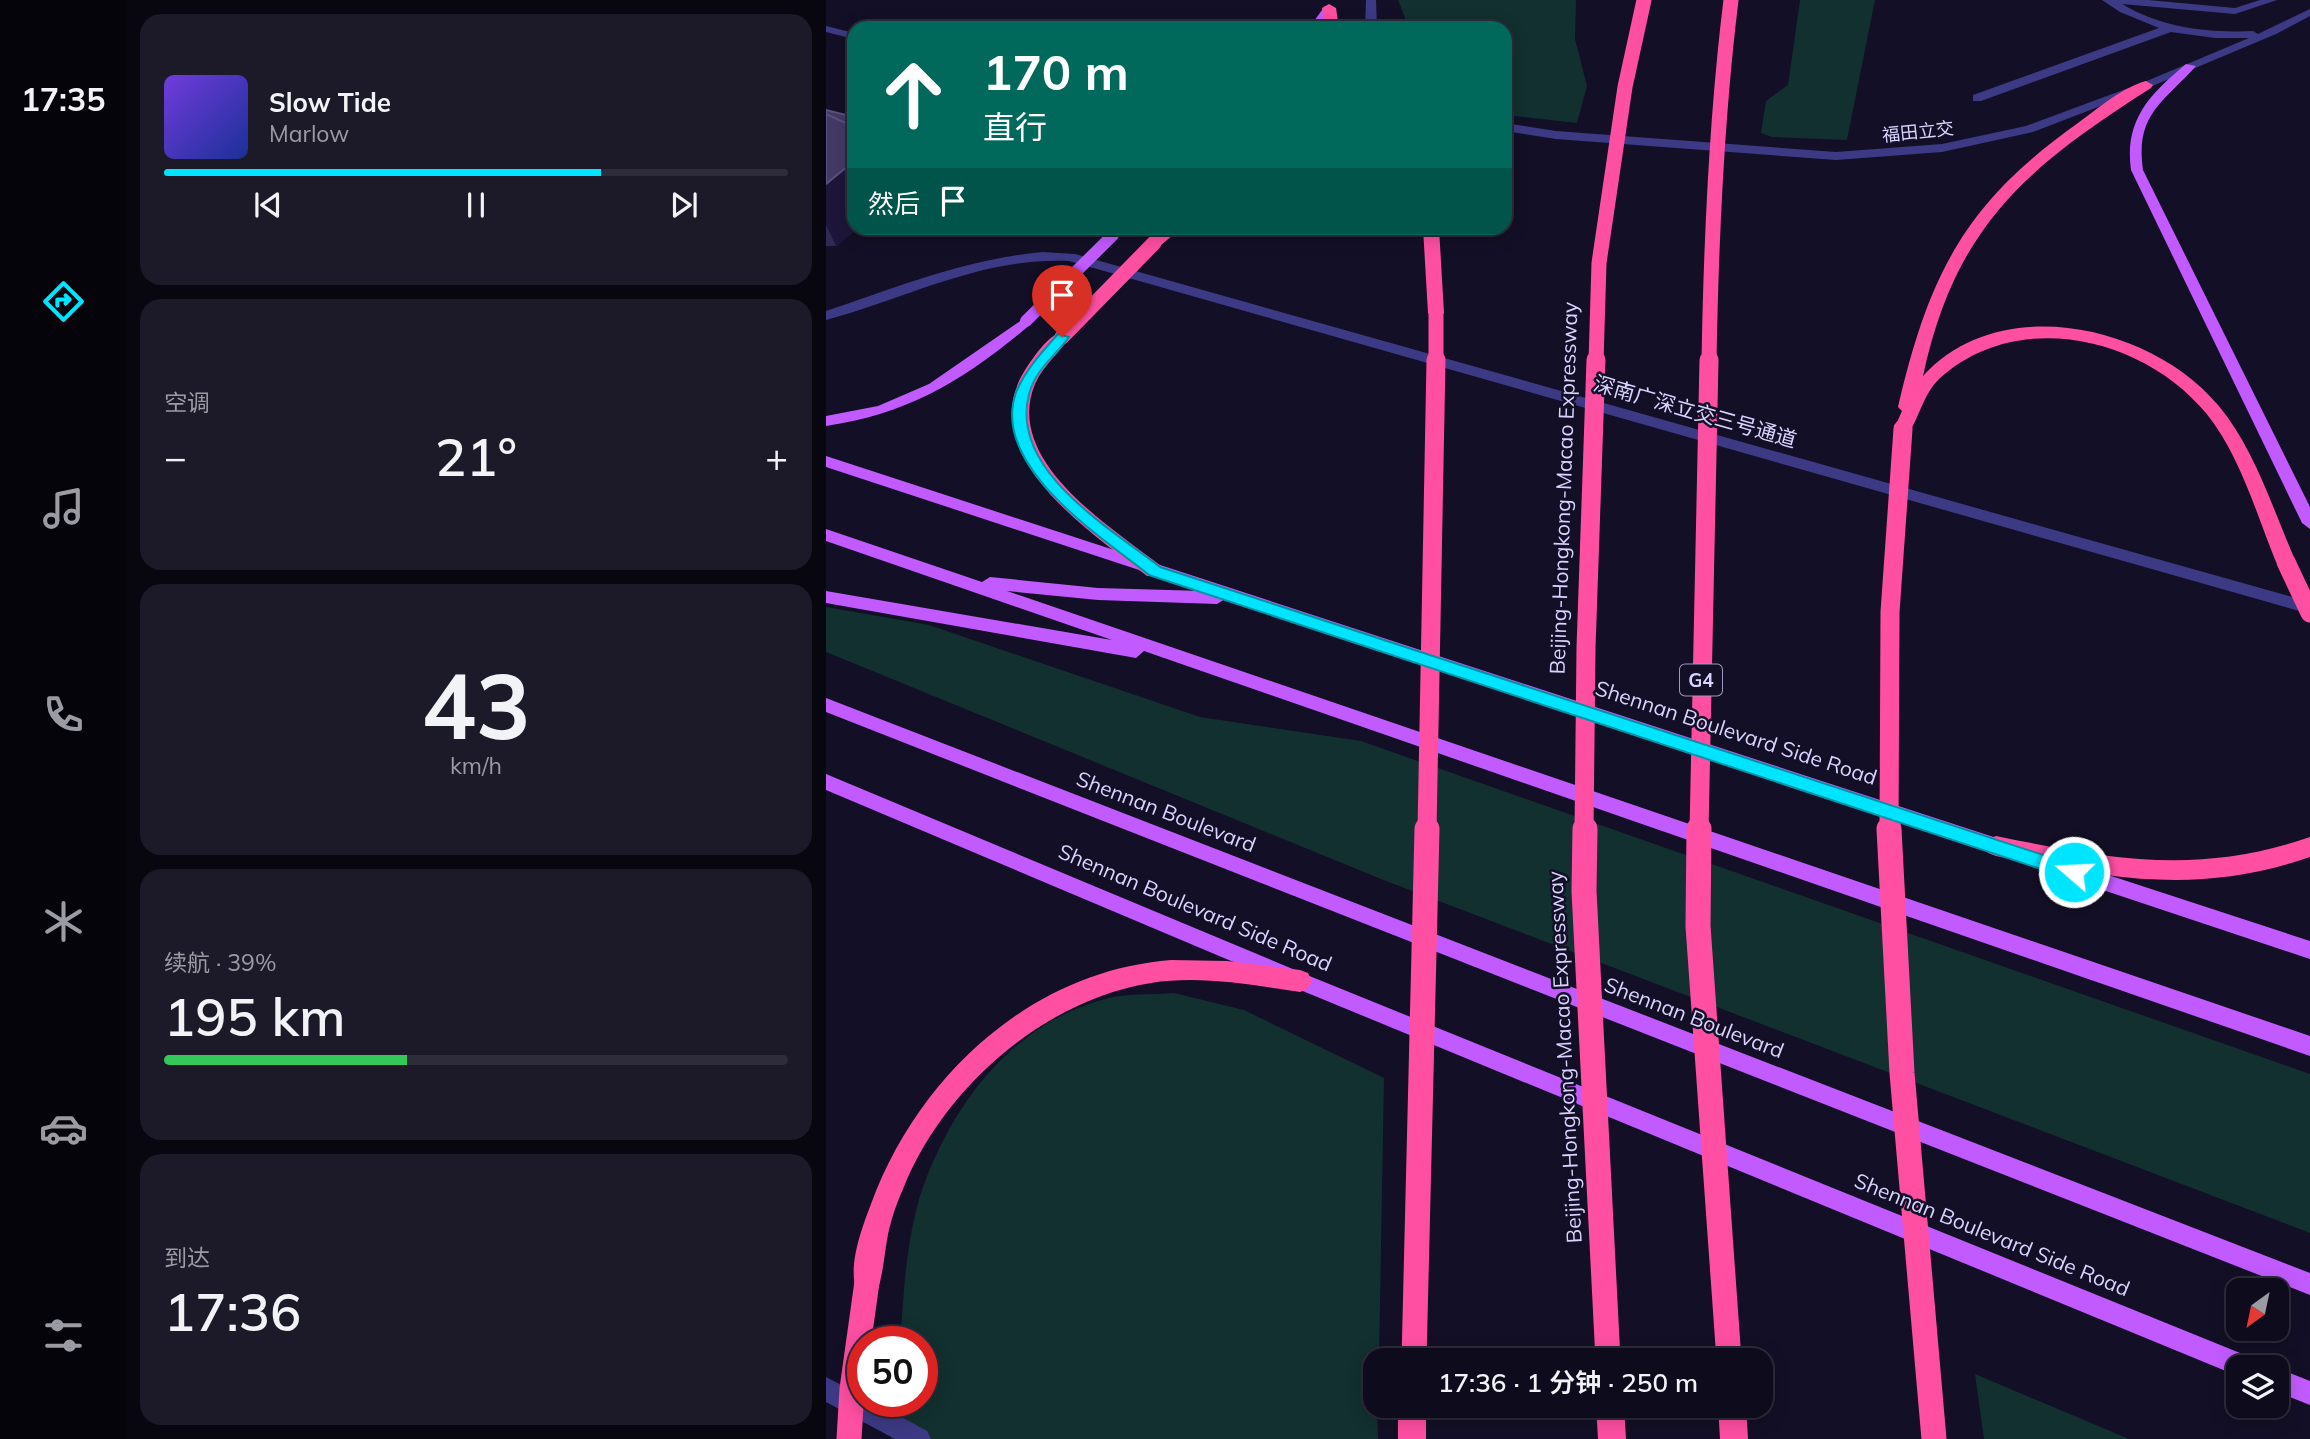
<!DOCTYPE html>
<html lang="zh">
<head>
<meta charset="utf-8">
<style>
  :root { --surface:#0e0b1c; --page:#1c1929; --text:#f1f3f6; --muted:#9b9ba3; --line:#2e2b3b; --accent:#00e5ff }
  body { margin:0; font-family:Mulish,"Noto Sans SC",sans-serif; background:var(--page); color:var(--text); height:100vh; display:flex; flex-direction:column; font-size:26px; white-space:nowrap }
  * { box-sizing:border-box; margin:0 }
  p { font-size:23px; color:var(--muted) }
  .icon { flex:none; width:38px; height:38px; fill:none; stroke:currentColor; stroke-width:2; stroke-linecap:round; stroke-linejoin:round }
  .map { position:relative; flex:1; overflow:hidden }
  .panel { display:flex; flex-direction:column; gap:14px; padding:14px; background:#08060f; width:700px }
  .panel>* { flex:none }
  .hud { position:absolute; left:21px; top:21px; width:665px; height:214px; border-radius:21px; box-shadow:0 4px 18px #0003,0 0 0 2px var(--line); background:#00695c; color:#fff; overflow:hidden }
  .needle { width:46px; rotate:213deg }
  .controls { position:absolute; left:1400px; top:1278px; display:grid; gap:14px }
  .controls a { display:grid; place-items:center; width:63px; height:63px; border-radius:14px; background:var(--surface); box-shadow:0 4px 18px #0003,0 0 0 2px var(--line); font-size:35px }
  .speed { position:absolute; left:21px; top:1326px; display:flex; gap:14px; font-size:35px; font-weight:700; text-align:center }
  .speed>* { display:grid; place-content:center; width:91px; height:91px; border-radius:50%; background:var(--surface); box-shadow:0 4px 18px #0003,0 0 0 2px var(--line); line-height:1 }
  .speed .limit { border:10px solid #d22; background:#fff; color:#111 }
  .pin { position:absolute; display:grid; place-items:center; width:60px; height:60px; color:#fff; margin:-72px -30px; border-radius:50% 50% 50% 0; rotate:-45deg; box-shadow:0 0 7px #0007 }
  .pin .icon { rotate:45deg }
  .me { position:absolute; width:77px; margin:-38px; rotate:289deg; stroke-linejoin:round; filter:drop-shadow(0 0 5px #0008) }
  .turn { display:flex; align-items:center; gap:24px; height:147px; padding:0 21px; font-size:32px }
  .turn .icon { width:91px; height:91px; stroke-width:2.5 }
  .turn b { display:block; font-size:49px; line-height:60px }
  .then { display:flex; align-items:center; height:66px; padding:0 21px; background:#0003; gap:14px; font-size:26px }
  .big { font-size:52px; font-weight:600; line-height:1.1 }
  .panel .tile { flex:1; display:flex; flex-direction:column; justify-content:center; gap:10px; min-width:0; padding:0 24px; border-radius:21px; background:var(--page) }
  .panel .dial { align-items:center; gap:0 }
  .dial b { font-size:91px; line-height:1 }
  .song { display:flex; align-items:center; gap:21px }
  .cover { width:84px; height:84px; border-radius:10px; background:linear-gradient(135deg,hsl(260 70% 55%),hsl(230 70% 35%)) }
  .played { height:7px; border-radius:4px; background:linear-gradient(90deg,var(--accent) 70%,var(--line) 70%) }
  .keys { display:flex; justify-content:space-around; direction:ltr }
  .heat { display:flex; justify-content:space-between; align-items:center; font-size:38px; direction:ltr }
  .charge { height:10px; border-radius:5px; background:linear-gradient(90deg,#34c759 39%,var(--line) 0) }
  .trip { position:absolute; left:537px; top:1348px; width:410px; height:70px; border-radius:21px; background:var(--surface); box-shadow:0 4px 18px #0003,0 0 0 2px var(--line); font-weight:600; line-height:70px; text-align:center }
  main { display:flex; flex:1; min-height:0 }
  .tab-bar { display:flex; flex-direction:column; width:126px; justify-content:space-around; align-items:center; background:#06040b; color:var(--muted) }
  .tab-bar .icon { width:49px; height:49px }
  .tab-bar .selected { color:var(--accent) }
  .tab-bar b { font-size:32px; color:var(--text) }
  .map>svg:first-child { display:block }
  .green { fill:#12302f }
  .lines { fill:none; stroke-linecap:round; stroke-linejoin:round }
  .minor { fill:#3d3a85; fill-rule:evenodd }
  .major { fill:#c25bff; fill-rule:evenodd }
  .highway { fill:#ff4fa3; fill-rule:evenodd }
  .major-bridge { stroke:#c25bff; stroke-width:12 }
  .highway-bridge-far2 { stroke:#ff4fa3; stroke-width:15 }
  .highway-bridge-far1 { stroke:#ff4fa3; stroke-width:19 }
  .highway-bridge { stroke:#ff4fa3; stroke-width:25 }
  .wall { fill:#312854 }
  .shaded-wall { fill:#1d163a }
  .building { fill:#433a66; stroke:#5a527e; stroke-width:2 }
  .route { fill:#00e5ff; stroke:#0095a6; stroke-width:2 }
  .labels { text-anchor:middle; stroke-width:5; stroke-linejoin:round; paint-order:stroke }
  .far-street-label { font-size:18px; fill:#d9d4ff; stroke:#130f26 }
  .shield { fill:#130f26; stroke:#9e99be; stroke-width:2 }
  .shield-label { font-size:19px; font-weight:bold; fill:#d9d4ff }
  .street-label { font-size:21px; fill:#d9d4ff; stroke:#130f26 }
</style>
</head>
<body>
<main>
<nav class="tab-bar">
<b>17:35</b>
<svg class="icon selected" aria-label="directions" viewBox="0 0 24 24"><path d="M12 3l9 9-9 9-9-9zM9 14v-3h6M13 9l2 2-2 2"/></svg>
<svg class="icon" aria-label="music" viewBox="0 0 24 24"><path d="M9 18V5l10-2v13"/><circle cx="6" cy="18" r="3"/><circle cx="16" cy="16" r="3"/></svg>
<svg class="icon" aria-label="phone" viewBox="0 0 24 24"><path d="M5 4h4l2 5-3 2q2 4 5 5l2-3 5 2v4C11 20 4 13 5 4z"/></svg>
<svg class="icon" aria-label="climate" viewBox="0 0 24 24"><path d="M12 3v18M4 7l16 10M4 17L20 7"/></svg>
<svg class="icon" aria-label="car" viewBox="0 0 24 24"><path d="M5 17H2v-5l4-1 3-4h7l3 4 3 1v5h-3M9 17h6M6 11h13"/><circle cx="7" cy="17" r="2"/><circle cx="17" cy="17" r="2"/></svg>
<svg class="icon" aria-label="filters" viewBox="0 0 24 24"><path d="M4 7h16M4 17h16"/><circle cx="9" cy="7" r="2"/><circle cx="15" cy="17" r="2"/></svg>
</nav>
<section class="panel">
<div class="tile">
<div class="song"><i class="cover"></i><div><b>Slow Tide</b><p>Marlow</p></div></div>
<div class="played"></div>
<div class="keys"><svg class="icon" aria-label="previous" viewBox="0 0 24 24"><path d="M18 5L8 12l10 7zM5 5v14"/></svg><svg class="icon" aria-label="pause" viewBox="0 0 24 24"><path d="M8 5v14M16 5v14"/></svg><svg class="icon" aria-label="next" viewBox="0 0 24 24"><path d="M6 5l10 7-10 7zM19 5v14"/></svg></div>
</div>
<div class="tile"><p>空调</p>
<div class="heat"><a>−</a><b class="big">21°</b><a>+</a></div>
</div>
<div class="tile dial"><b>43</b><p>km/h</p></div>
<div class="tile"><p>续航 · 39%</p><b class="big">195 km</b><div class="charge"></div></div>
<div class="tile"><p>到达</p><b class="big">17:36</b></div>
</section>
<div class="map">
<svg width="1484" height="1439" viewBox="0 0 1484 1439">
  <rect width="100%" height="100%" fill="#130f26"/>
  <path class="green" d="M 572,0 L 750,0 L 749,39 L 761,86 L 751,123 L 679,115 L 679,28 L 583,28 Z
    M 974,0 L 1049,0 L 1021,140 L 946,137 L 935,133 L 940,101 L 962,85 Z
    M 0,607 L 103,625 L 374,717 L 535,741 L 1484,1074 L 1484,1233 L 555,879 L 0,652 Z
    M 348,993 L 418,1010 L 558,1078 L 553,1360 L 550,1360 L 552,1439 L 65,1439 L 69,1402 L 96,1402 L 96,1342 L 74,1342 C 78,1292 80,1238 96,1190 C 127,1102 187,1024 279,999 C 300,993 326,995 348,993 Z
    M 1149,1374 L 1303,1439 L 1158,1439 Z"/>
  <g class="lines">
    <path class="minor" d="M 540,0 L 550,0 L 551,28 L 539,28 Z
      M 1276,0 L 1322,0 L 1409,8 L 1434,0 L 1451,0 L 1409,14 L 1296,4 C 1336,28 1381,33 1427,31 L 1432,34 L 1484,9 L 1484,16 L 1450,34 L 1324,87 L 1207,132 L 1116,152 L 1010,160 L 730,139 L 679,131 L 679,123 L 730,131 L 1010,152 L 1116,144 L 1200,126 L 1316,83 L 1423,38 L 1389,38 L 1345,32 L 1155,101 L 1147,101 L 1147,95 L 1333,28 L 1294,12 Z
      M 0,26 L 28,33 L 28,39 L 0,32 Z
      M 216,252 L 249,254 L 1484,602 L 1484,614 L 243,261 C 156,257 82,298 0,320 L 0,311 C 71,287 140,259 216,252 Z
      M 0,1377 L 37,1396 L 37,1402 L 48,1402 L 101,1431 L 105,1439 L 69,1439 L 0,1402 Z"/>
    <path class="major" d="M 499,6 L 509,8 L 495,28 L 483,28 Z
      M 1360,64 L 1370,66 C 1337,103 1309,114 1317,170 L 1484,507 L 1484,529 L 1476,523 L 1305,170 C 1298,120 1324,94 1360,64 Z
      M 200,317 L 205,318 L 205,324 C 141,378 84,414 0,426 L 0,416 L 52,406 L 103,384 Z
      M 0,456 L 1189,844 L 1191,850 L 1189,856 L 1182,858 L 399,599 L 391,604 L 272,600 L 181,591 L 1484,1036 L 1484,1056 L 318,651 L 310,658 L 0,603 L 0,591 L 286,640 L 0,541 L 0,529 L 156,582 L 164,577 L 272,588 L 377,591 L 0,467 Z
      M 0,698 L 1484,1273 L 1484,1295 L 0,712 Z
      M 0,774 L 481,975 L 1419,1355 L 1427,1359 L 1431,1367 L 1412,1367 L 1412,1376 L 467,987 L 0,790 Z
      M 1215,853 L 1484,941 L 1484,959 L 1208,867 L 1206,861 L 1208,855 Z
      M 1451,1368 L 1484,1381 L 1484,1405 L 1451,1392 Z"/>
    <path class="highway" d="M 503,4 L 510,8 L 513,28 L 499,28 L 496,8 Z
      M 1320,81 L 1327,85 L 1325,88 C 1201,167 1129,226 1097,376 C 1173,291 1325,325 1392,405 C 1429,449 1447,510 1470,562 L 1460,569 L 1450,562 C 1430,513 1414,455 1380,413 C 1317,337 1192,308 1114,378 C 1098,393 1094,415 1083,433 L 1071,433 L 1068,429 L 1076,411 L 1072,407 C 1103,274 1139,203 1252,123 C 1271,109 1297,87 1320,81 Z
      M 338,228 L 355,228 L 334,246 L 322,246 L 322,240 Z
      M 597,228 L 613,228 L 618,313 L 610,318 L 602,313 Z
      M 236,332 L 244,337 C 233,353 217,366 209,384 C 177,461 285,527 335,566 L 338,571 L 335,576 L 321,576 C 265,532 146,455 199,370 C 207,358 222,335 236,332 Z
      M 1170,836 C 1283,859 1372,876 1484,837 L 1484,857 C 1372,896 1283,878 1170,856 L 1162,853 L 1159,846 L 1162,839 Z
      M 345,960 L 401,961 L 474,970 L 482,973 L 486,981 L 482,989 L 474,992 C 426,985 374,975 325,983 C 218,1000 117,1088 77,1189 C 70,1205 64,1222 61,1240 C 58,1257 57,1275 51,1292 L 41,1296 L 31,1292 C 21,1267 36,1228 45,1204 C 92,1076 205,971 345,960 Z
      M 572,1405 L 600,1405 L 600,1439 L 572,1439 Z
      M 770,1405 L 798,1405 L 800,1439 L 772,1439 Z
      M 892,1405 L 920,1405 L 922,1439 L 894,1439 Z"/>
    <path class="major-bridge" d="M 200,321 L 287,235"/>
    <path class="highway-bridge-far2" d="M 610,313 L 610,362
      M 236,337 L 328,243
      M 770,362 L 773,263 L 799,87 L 818,0
      M 883,362 C 885,241 890,121 905,0"/>
    <path class="highway-bridge-far1" d="M 1460,562 L 1484,613
      M 601,831 L 610,360
      M 758,831 L 760,648 L 770,360
      M 873,831 L 883,360
      M 1063,831 L 1064,612 L 1077,429"/>
    <path class="highway-bridge" d="M 759,829 L 758,891 L 782,1360
      M 873,829 L 872,926 L 903,1360
      M 1063,829 L 1076,1073 L 1108,1439
      M 588,1360 L 601,829
      M 23,1439 L 26,1389 L 41,1282"/>
  </g>
  <path class="wall" d="M 0,110 L 28,228 L 32,228 L 10,246 L 0,246 Z"/>
  <path class="shaded-wall" d="M 28,161 L 28,228 L 32,228 L 10,246 L 0,225 L 0,184 Z"/>
  <path class="building" d="M 0,110 L 28,117 L 28,127 L 0,114 Z
    M 0,114 L 28,127 L 28,161 L 0,184 Z"/>
  <path class="route" d="M 232,334 L 243,337 C 229,356 209,370 203,394 C 183,470 284,528 334,567 L 1248,865 L 1255,867 L 1257,872 L 1255,878 L 1248,880 L 323,575 C 276,537 161,465 191,390 C 201,368 216,352 232,334 Z"/>
  <g class="labels">
    <g class="far-street-label">
      <text transform="translate(1092 132) rotate(-6)" y="6">福田立交</text>
    </g>
    <rect class="shield" x="854" y="664.5" width="42" height="31" rx="5"/>
    <g class="shield-label">
      <text x="875" y="687">G4</text>
    </g>
    <g class="street-label">
      <text transform="translate(869 412) rotate(16)" y="7">深南广深立交三号通道</text>
      <text transform="translate(738 488) rotate(-88)" y="7">Beijing-Hongkong-Macao Expressway</text>
      <text transform="translate(910 733) rotate(18)" y="7">Shennan Boulevard Side Road</text>
      <text transform="translate(340 812) rotate(21)" y="7">Shennan Boulevard</text>
      <text transform="translate(369 908) rotate(23)" y="7">Shennan Boulevard Side Road</text>
      <text transform="translate(868 1018) rotate(21)" y="7">Shennan Boulevard</text>
      <text transform="translate(739 1057) rotate(-93)" y="7">Beijing-Hongkong-Macao Expressway</text>
      <text transform="translate(1166 1235) rotate(22)" y="7">Shennan Boulevard Side Road</text>
    </g>
  </g>
</svg>
<div class="controls">
<a><svg class="needle" viewBox="-14 -14 28 28"><path d="M0-13l5 13h-10z" fill="#e53935"/><path d="M0 13l5-13h-10z" fill="#9b9ba3"/></svg></a>
<a><svg class="icon" aria-label="layers" viewBox="0 0 24 24"><path d="M12 4l9 5-9 5-9-5zM3 14l9 5 9-5"/></svg></a>
</div>
<div class="speed"><div class="limit">50</div></div>
<div class="pin" style="left:236px;top:337px;background:#d93025"><svg class="icon" aria-label="arrive" viewBox="0 0 24 24"><path d="M6 21V4h12l-3 4 3 4H6"/></svg></div>
<svg class="me" style="left:1248px;top:872px" viewBox="-20 -20 40 40"><circle r="17" fill="#00e5ff" stroke="#fff" stroke-width="3"/><path d="M0-11L8 9 0 5-8 9z" fill="#fff"/></svg>
<div class="trip">17:36 · 1 分钟 · 250 m</div>
<div class="hud">
<div class="turn"><svg class="icon" aria-label="ahead" viewBox="0 0 24 24"><path d="M12 20V5M6 11l6-6 6 6"/></svg><div><b>170 m</b>直行</div></div>
<div class="then">然后<svg class="icon" aria-label="arrive" viewBox="0 0 24 24"><path d="M6 21V4h12l-3 4 3 4H6"/></svg></div>
</div>
</div>
</main>
</body>
</html>
